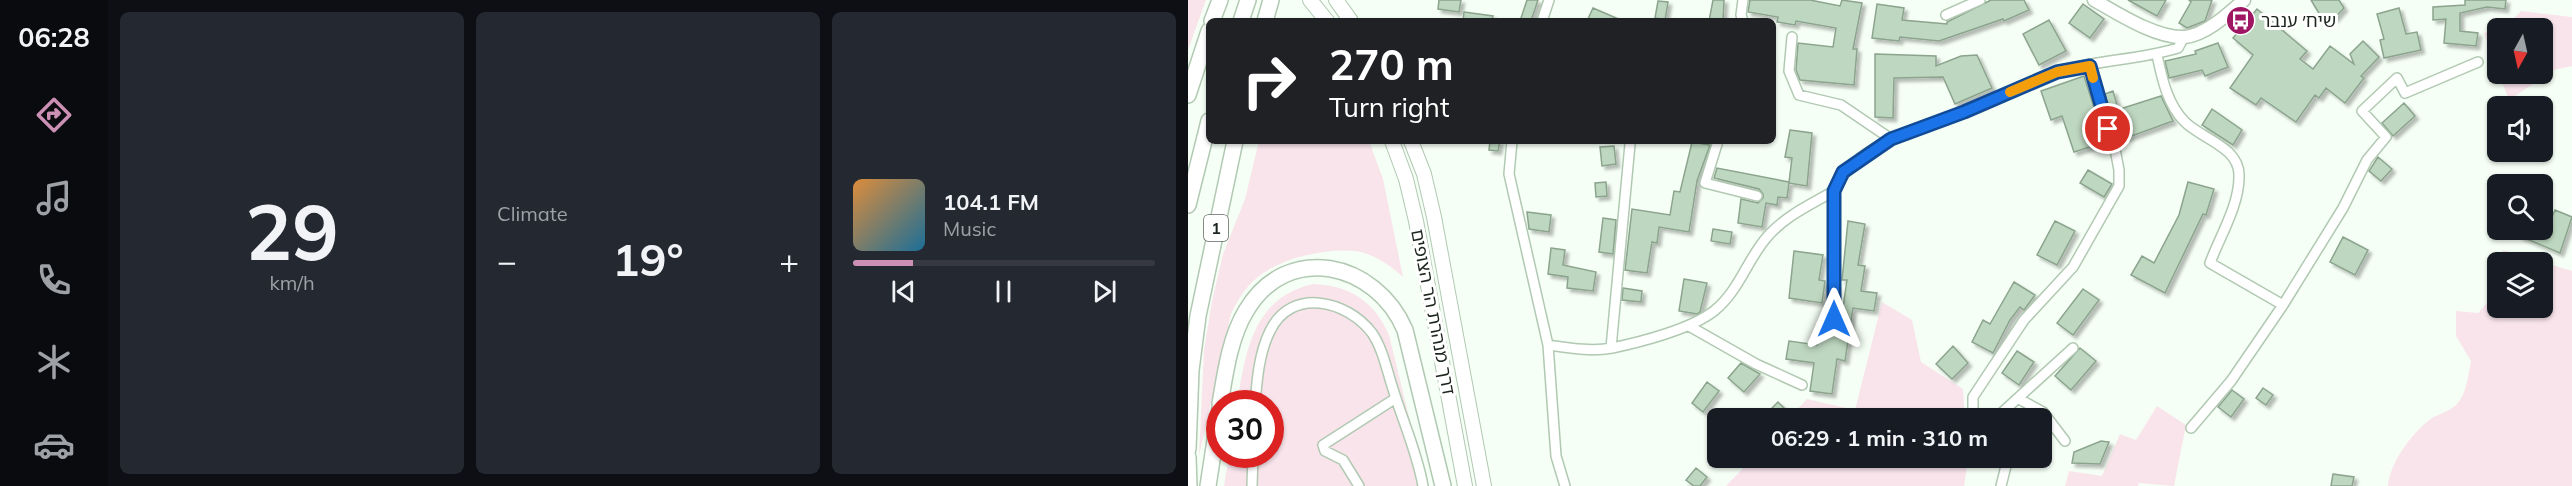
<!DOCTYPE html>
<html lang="en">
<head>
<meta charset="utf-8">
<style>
  :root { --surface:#171b24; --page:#242831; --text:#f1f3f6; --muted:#9ea1a6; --line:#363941; --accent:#cc90b4 }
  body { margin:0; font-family:Mulish,"Noto Sans Hebrew",sans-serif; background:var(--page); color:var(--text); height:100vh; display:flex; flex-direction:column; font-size:22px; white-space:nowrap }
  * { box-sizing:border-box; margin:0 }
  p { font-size:20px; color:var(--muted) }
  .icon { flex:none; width:33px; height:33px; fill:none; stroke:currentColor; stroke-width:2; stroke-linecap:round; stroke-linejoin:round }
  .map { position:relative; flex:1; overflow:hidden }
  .side { display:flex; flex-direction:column; gap:12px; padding:12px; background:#0d0f14; width:1080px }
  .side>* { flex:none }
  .top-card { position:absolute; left:18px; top:18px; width:570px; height:126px; border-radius:9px; box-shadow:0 2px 4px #0004; background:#202124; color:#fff; overflow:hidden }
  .needle { width:39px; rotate:188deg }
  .fabs { position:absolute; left:1299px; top:18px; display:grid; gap:12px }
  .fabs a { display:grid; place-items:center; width:66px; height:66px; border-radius:9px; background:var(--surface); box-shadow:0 2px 4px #0004; font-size:30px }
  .speed { position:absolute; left:18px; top:390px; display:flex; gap:12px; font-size:30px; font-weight:700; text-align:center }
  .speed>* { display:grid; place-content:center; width:78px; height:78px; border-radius:50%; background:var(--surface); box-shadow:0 2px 4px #0004; line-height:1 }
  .speed .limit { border:9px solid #d22; background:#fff; color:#111 }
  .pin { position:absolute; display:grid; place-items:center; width:51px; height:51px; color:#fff; margin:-26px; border:3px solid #fff; border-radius:50%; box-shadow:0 2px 6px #0007 }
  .me { position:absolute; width:66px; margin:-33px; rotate:0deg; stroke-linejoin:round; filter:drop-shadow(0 0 4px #0008) }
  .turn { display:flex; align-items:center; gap:21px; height:126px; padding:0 24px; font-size:27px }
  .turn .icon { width:78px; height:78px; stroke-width:2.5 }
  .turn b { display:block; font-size:42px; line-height:51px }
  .big { font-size:45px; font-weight:700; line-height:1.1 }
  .side .widget { flex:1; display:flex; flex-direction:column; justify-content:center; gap:9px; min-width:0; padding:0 21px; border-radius:9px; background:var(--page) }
  .side .dial { align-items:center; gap:0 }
  .dial b { font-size:78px; line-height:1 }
  .song { display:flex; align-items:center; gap:18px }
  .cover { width:72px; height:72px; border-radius:9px; background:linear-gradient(135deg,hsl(30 70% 55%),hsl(200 70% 35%)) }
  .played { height:6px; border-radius:3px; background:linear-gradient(90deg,var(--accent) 20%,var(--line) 20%) }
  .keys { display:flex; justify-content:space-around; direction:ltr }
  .heat { display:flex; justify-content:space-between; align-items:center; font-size:33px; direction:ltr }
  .side .tiles { flex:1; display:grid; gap:12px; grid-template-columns:repeat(3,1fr) }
  .trip { position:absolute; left:519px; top:408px; width:345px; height:60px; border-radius:9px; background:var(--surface); box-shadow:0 2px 4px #0004; font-weight:700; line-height:60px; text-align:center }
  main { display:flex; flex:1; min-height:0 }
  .menu { display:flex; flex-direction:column; width:108px; justify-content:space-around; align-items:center; background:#090b0e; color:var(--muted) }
  .menu .icon { width:42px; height:42px }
  .menu .selected { color:var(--accent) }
  .menu b { font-size:27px; color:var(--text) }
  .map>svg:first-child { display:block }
  .green { fill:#f9e4ec }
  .building { fill:#bed7c0; stroke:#8ca48e; stroke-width:1.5; filter:url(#shadow) }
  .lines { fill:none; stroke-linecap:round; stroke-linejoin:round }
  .minor-casing { stroke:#b1c9b2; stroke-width:12 }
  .tertiary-casing { stroke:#b1c9b2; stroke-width:15 }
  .secondary-casing { stroke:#b1c9b2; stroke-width:16 }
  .trunk-casing { stroke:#b1c9b2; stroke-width:18 }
  .minor { stroke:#fff; stroke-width:9 }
  .tertiary { stroke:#fff; stroke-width:12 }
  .secondary { stroke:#fff; stroke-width:14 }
  .trunk { stroke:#fff; stroke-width:15 }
  .route-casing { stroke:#114b97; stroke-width:15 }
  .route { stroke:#1a73e8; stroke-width:10 }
  .slow { stroke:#f59e0b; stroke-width:10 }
  .labels { text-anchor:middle; stroke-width:6; stroke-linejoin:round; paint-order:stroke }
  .shield { fill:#fff; stroke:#616762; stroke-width:1.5 }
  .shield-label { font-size:16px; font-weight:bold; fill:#1d261e }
  .poi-label { font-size:18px; fill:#1d261e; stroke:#fff; text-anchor:start }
  .street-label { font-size:18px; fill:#1d261e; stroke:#fff }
</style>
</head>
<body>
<main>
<nav class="menu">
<b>06:28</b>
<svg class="icon selected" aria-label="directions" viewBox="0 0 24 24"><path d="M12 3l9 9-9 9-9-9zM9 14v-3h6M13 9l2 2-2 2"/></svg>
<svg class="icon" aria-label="music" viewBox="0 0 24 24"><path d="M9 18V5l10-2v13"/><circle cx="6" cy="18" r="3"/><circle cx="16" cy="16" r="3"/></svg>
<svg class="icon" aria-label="phone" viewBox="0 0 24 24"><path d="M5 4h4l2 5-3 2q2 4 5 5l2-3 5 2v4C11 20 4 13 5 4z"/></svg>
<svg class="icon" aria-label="climate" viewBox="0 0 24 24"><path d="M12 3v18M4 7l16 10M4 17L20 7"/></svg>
<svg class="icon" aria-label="car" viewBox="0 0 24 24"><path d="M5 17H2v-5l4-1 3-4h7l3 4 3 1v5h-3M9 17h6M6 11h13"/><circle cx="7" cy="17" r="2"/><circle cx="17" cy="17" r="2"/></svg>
</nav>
<section class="side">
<div class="tiles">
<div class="widget dial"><b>29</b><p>km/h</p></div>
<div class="widget"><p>Climate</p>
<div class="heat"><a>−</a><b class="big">19°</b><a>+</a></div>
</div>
<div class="widget">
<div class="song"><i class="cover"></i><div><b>104.1 FM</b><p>Music</p></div></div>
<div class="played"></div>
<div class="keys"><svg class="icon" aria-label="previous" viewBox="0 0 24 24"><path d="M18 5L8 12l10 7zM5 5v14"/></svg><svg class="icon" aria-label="pause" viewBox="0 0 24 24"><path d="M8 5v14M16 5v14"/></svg><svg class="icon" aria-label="next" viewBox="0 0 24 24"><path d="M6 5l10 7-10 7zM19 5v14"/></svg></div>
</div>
</div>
</section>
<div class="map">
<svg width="1384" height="486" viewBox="0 0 1384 486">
  <defs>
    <filter id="shadow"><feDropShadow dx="3.5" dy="3.5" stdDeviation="1.5" flood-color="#0004"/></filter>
  </defs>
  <rect width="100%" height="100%" fill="#f5fff5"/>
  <path class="green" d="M 0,0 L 18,0 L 0,50 Z
    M 1333,11 L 1384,17 L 1384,66 L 1366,70 L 1321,100 L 1311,74 L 1354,74 L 1354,28 L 1317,28 Z
    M 1309,30 L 1310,30 L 1309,69 L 1296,33 Z
    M 71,141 L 181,141 L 195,179 L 215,277 C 202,265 184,253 167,251 C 137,248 93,258 70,277 C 57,287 50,300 43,314 L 11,456 L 16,350 L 24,301 L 35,254 L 57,199 Z
    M 1315,250 L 1384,271 L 1384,486 L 1200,486 C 1202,463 1222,436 1240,421 C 1248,414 1262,412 1269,404 C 1279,393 1280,375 1283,361 L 1268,336 L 1268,311 L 1290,313 L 1309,292 L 1310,308 L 1354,308 L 1354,262 L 1314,262 Z
    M 125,284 C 162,285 187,302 201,335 L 238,486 L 36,486 L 41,455 L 82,454 L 82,404 L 49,403 C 58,350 65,298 125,284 Z
    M 694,302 L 724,320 L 733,362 L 775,389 L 777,418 L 601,418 L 619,399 L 667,410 Z
    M 969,406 L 998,425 L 986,486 L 951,483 L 950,486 L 877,486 L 881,471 L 914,476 L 932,434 L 948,440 Z
    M 565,458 L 780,458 L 780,460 L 776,486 L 538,486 Z"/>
  <path class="building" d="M 251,0 L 273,0 L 271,12 L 250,9 Z
    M 339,0 L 350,0 L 343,21 L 332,21 Z
    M 525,0 L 536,0 L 535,21 L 521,21 Z
    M 562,0 L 622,0 L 652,6 L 654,0 L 674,3 L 665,49 L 669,49 L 666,85 L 612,80 L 608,70 L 610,43 L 645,47 L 648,28 L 608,21 L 607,25 L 589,22 L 590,17 L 560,12 Z
    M 803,0 L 836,0 L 841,10 L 816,21 L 815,19 L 751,41 L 712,37 L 711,41 L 684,38 L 689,4 L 716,8 L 714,20 L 759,24 L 759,22 Z
    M 940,0 L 978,0 L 969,16 Z
    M 1001,0 L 1024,0 L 1017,21 L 999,28 L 991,23 L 1003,2 Z
    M 1123,0 L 1151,0 L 1156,8 L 1146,19 L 1144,15 L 1135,20 Z
    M 1277,0 L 1318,0 L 1317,9 L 1299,7 L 1272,13 L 1272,31 L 1290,33 L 1288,46 L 1256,43 L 1258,19 L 1245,20 L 1245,7 L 1277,5 Z
    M 470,1 L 480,2 L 477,20 L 467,18 Z
    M 895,4 L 916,19 L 902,38 L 881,23 Z
    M 405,8 L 435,21 L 399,21 Z
    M 1211,8 L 1218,34 L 1229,32 L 1233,50 L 1196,58 L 1192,40 L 1196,39 L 1189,14 Z
    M 1069,9 L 1119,51 L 1112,59 L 1125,69 L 1142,46 L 1166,64 L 1162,54 L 1175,41 L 1191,57 L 1173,76 L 1176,78 L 1157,103 L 1138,88 L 1131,98 L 1127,95 L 1108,122 L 1073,98 L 1068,105 L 1042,88 L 1065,55 L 1045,38 Z
    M 276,12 L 305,16 L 304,21 L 275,21 Z
    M 861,20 L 878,51 L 851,65 L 835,34 Z
    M 1030,43 L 1040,67 L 1017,76 L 1014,70 L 981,78 L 977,61 L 1008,54 L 1007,51 Z
    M 687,54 L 748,56 L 748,66 L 773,56 L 789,55 L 804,88 L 767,104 L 755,77 L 706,78 L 705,118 L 687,117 Z
    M 896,76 L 917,142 L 886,152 L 874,116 L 863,120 L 853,91 Z
    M 925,91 L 929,105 L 921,108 L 917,94 Z
    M 973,96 L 985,121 L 938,138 L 929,110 Z
    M 1216,103 L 1227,116 L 1205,136 L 1194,123 Z
    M 1024,109 L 1054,130 L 1045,145 L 1014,125 Z
    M 602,130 L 624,133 L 619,186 L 601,183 L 599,198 L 590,197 L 589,205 L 578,203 L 574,227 L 550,223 L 553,199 L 570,203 L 575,198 L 575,194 L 571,189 L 526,178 L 529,168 L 601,182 L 604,158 L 597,157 Z
    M 302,141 L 312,141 L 310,151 L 301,150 Z
    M 504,142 L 522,145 L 509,181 L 501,232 L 471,227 L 469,243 L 464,242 L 459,273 L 437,270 L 444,209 L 482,215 L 486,191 L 492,192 Z
    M 426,146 L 428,164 L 414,166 L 412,147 Z
    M 1190,157 L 1204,169 L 1193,181 L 1181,171 Z
    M 900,170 L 924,184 L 916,197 L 892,183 Z
    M 418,182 L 419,196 L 408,197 L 407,183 Z
    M 1000,182 L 1026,189 L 1018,215 L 1015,214 L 977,293 L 943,275 L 954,256 L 966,263 L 991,215 Z
    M 1367,210 L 1384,217 L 1372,253 L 1332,236 L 1335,230 L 1354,230 L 1354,224 L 1360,226 Z
    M 339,212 L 363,215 L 361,232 L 341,229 Z
    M 415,218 L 428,220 L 425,254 L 411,252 Z
    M 660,221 L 677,224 L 670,265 L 677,266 L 673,291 L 689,293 L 686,311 L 665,308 L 657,361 L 649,359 L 644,394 L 622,391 L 626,363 L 598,359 L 601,341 L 629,345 L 633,318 L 639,319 L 645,326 L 653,321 L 659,280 L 654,280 Z
    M 867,221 L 887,231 L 869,265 L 849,255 Z
    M 525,229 L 544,232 L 542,244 L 523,241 Z
    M 1155,237 L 1180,250 L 1167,275 L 1142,262 Z
    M 363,248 L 377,250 L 375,265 L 408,272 L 405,291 L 379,288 L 380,277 L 360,274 Z
    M 606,251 L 635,255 L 631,280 L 637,281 L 634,303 L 601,298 Z
    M 496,279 L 519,283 L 512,312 L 509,314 L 491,311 Z
    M 826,282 L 847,295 L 836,310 L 832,307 L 822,320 L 805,353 L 784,342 L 795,320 L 802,324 Z
    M 435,288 L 454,291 L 453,302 L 434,300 Z
    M 895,289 L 911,300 L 885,335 L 869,323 Z
    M 765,346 L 780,363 L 764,379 L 748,364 Z
    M 892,348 L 908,361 L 883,390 L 867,376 Z
    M 829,351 L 846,362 L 831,385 L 814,373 Z
    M 553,363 L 572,374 L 556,392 L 540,378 Z
    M 519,382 L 531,391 L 515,412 L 504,403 Z
    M 1075,388 L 1085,395 L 1078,405 L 1068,398 Z
    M 1044,390 L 1056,399 L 1043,417 L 1030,407 Z
    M 590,402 L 601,413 L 596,418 L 574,418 Z
    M 913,441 L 921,442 L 912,464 L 884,463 L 886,452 Z
    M 508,468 L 519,477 L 512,486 L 506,486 L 498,480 Z
    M 1145,474 L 1166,477 L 1164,486 L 1143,486 Z"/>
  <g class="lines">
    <defs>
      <path id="minor" d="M 555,0 L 553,15 L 555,21
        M 758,15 L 792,0
        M 354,21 L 361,0
        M 604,37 L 601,71 L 611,95 L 653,105 L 703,139
        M 969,55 C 974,78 979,104 997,122 C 1014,139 1051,147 1051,175 C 1052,204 1032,236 1022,263 L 1095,305
        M 324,141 L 321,174 L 360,345 L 368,456 L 377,486
        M 530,141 L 517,183 L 569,196
        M 646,319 L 646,191 C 669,140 734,131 780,111 C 809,98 838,81 868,72 C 908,60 951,60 990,48 L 996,37
        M 501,326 L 568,364 L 614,385
        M 360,345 C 381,348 403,352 424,348 C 453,342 503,329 526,311 C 551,291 559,260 579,237 C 597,216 622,205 646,191
        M 423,348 L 442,144
        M 831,399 L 855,412 L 877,441
        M 67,404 C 69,380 71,353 82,331 C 103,287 159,300 184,333 C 195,349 199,371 205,389 C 215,422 229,452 235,486
        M 785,418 L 785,397 L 836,320 L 885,267 L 931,186 L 931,170 L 927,149 L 901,66
        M 808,418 L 885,348
        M 1003,428 L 1043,381 L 1095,305 L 1155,208 L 1179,160 L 1198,137 L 1174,111 L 1209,78 L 1217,93 L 1290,62
        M 64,486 L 65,454
        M 171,486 L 155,460 L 137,451 L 135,445 L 208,398
        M 813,486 L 820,458"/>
      <path id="tertiary" d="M 906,0 C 929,13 969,39 997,37 C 1018,35 1040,14 1056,0"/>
      <path id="secondary" d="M 122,0 L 139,21
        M 148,0 L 163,21
        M 204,141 L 218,179 L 228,221 L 277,486
        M 223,141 L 236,174 L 246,217 L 296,486"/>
      <path id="trunk" d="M 24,21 L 32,0
        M 53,21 L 60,0
        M 77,21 L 83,0
        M 0,95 L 21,31
        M 0,205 L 21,121
        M 32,404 C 37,374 42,337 58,311 C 99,241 188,262 217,330 L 255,486
        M 0,449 L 3,370 L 10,316 L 47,141
        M 0,457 L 1,486
        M 20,486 L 32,408"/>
    </defs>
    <use href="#minor" class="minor-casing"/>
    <use href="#tertiary" class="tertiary-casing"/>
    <use href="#secondary" class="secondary-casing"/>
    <use href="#trunk" class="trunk-casing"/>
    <use href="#minor" class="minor"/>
    <use href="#tertiary" class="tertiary"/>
    <use href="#secondary" class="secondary"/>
    <use href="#trunk" class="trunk"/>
  </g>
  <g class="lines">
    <defs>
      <path id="route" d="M 646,319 L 646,191 L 655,172 L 703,139 L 776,112 L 869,72 L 902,66 L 920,129"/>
    </defs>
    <use href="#route" class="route-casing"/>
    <use href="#route" class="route"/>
    <path class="slow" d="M 822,92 L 869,72 L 902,66 L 905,78"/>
  </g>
  <defs>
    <symbol id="bus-disc" viewBox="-11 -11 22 22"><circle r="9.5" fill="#9f1663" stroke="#fff"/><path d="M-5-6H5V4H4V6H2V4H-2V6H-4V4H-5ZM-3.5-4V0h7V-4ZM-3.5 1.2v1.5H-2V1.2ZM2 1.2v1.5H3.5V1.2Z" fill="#fff"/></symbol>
  </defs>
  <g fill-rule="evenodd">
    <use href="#bus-disc" x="1036" y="4" width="33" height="33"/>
  </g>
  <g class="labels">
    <rect class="shield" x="16" y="215" width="24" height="26" rx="4.5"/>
    <g class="shield-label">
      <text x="28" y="234">1</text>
    </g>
    <g class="poi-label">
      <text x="1073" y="27">שיח׳ ענבר</text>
    </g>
    <g class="street-label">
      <text transform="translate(245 312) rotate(79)" y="6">דרך מנהרת הר הצופים</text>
    </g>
  </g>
</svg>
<div class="fabs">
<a><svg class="needle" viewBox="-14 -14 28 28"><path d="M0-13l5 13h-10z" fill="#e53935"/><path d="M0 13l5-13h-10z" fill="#9ea1a6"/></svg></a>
<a><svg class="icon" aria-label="sound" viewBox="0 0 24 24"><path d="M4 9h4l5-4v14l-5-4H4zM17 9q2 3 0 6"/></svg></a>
<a><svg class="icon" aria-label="search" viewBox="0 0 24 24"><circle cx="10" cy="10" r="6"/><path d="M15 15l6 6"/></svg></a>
<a><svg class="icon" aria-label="layers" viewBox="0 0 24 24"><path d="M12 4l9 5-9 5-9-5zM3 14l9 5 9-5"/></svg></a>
</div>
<div class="speed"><div class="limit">30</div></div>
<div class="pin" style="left:920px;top:129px;background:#d93025"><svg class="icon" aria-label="arrive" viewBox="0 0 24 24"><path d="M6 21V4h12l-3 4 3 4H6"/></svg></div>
<svg class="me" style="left:646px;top:319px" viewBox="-20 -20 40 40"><path d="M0-17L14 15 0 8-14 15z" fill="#1a73e8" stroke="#fff" stroke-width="4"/></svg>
<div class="trip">06:29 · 1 min · 310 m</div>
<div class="top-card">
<div class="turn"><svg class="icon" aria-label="right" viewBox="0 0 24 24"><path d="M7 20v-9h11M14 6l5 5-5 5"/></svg><div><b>270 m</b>Turn right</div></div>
</div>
</div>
</main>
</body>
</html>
